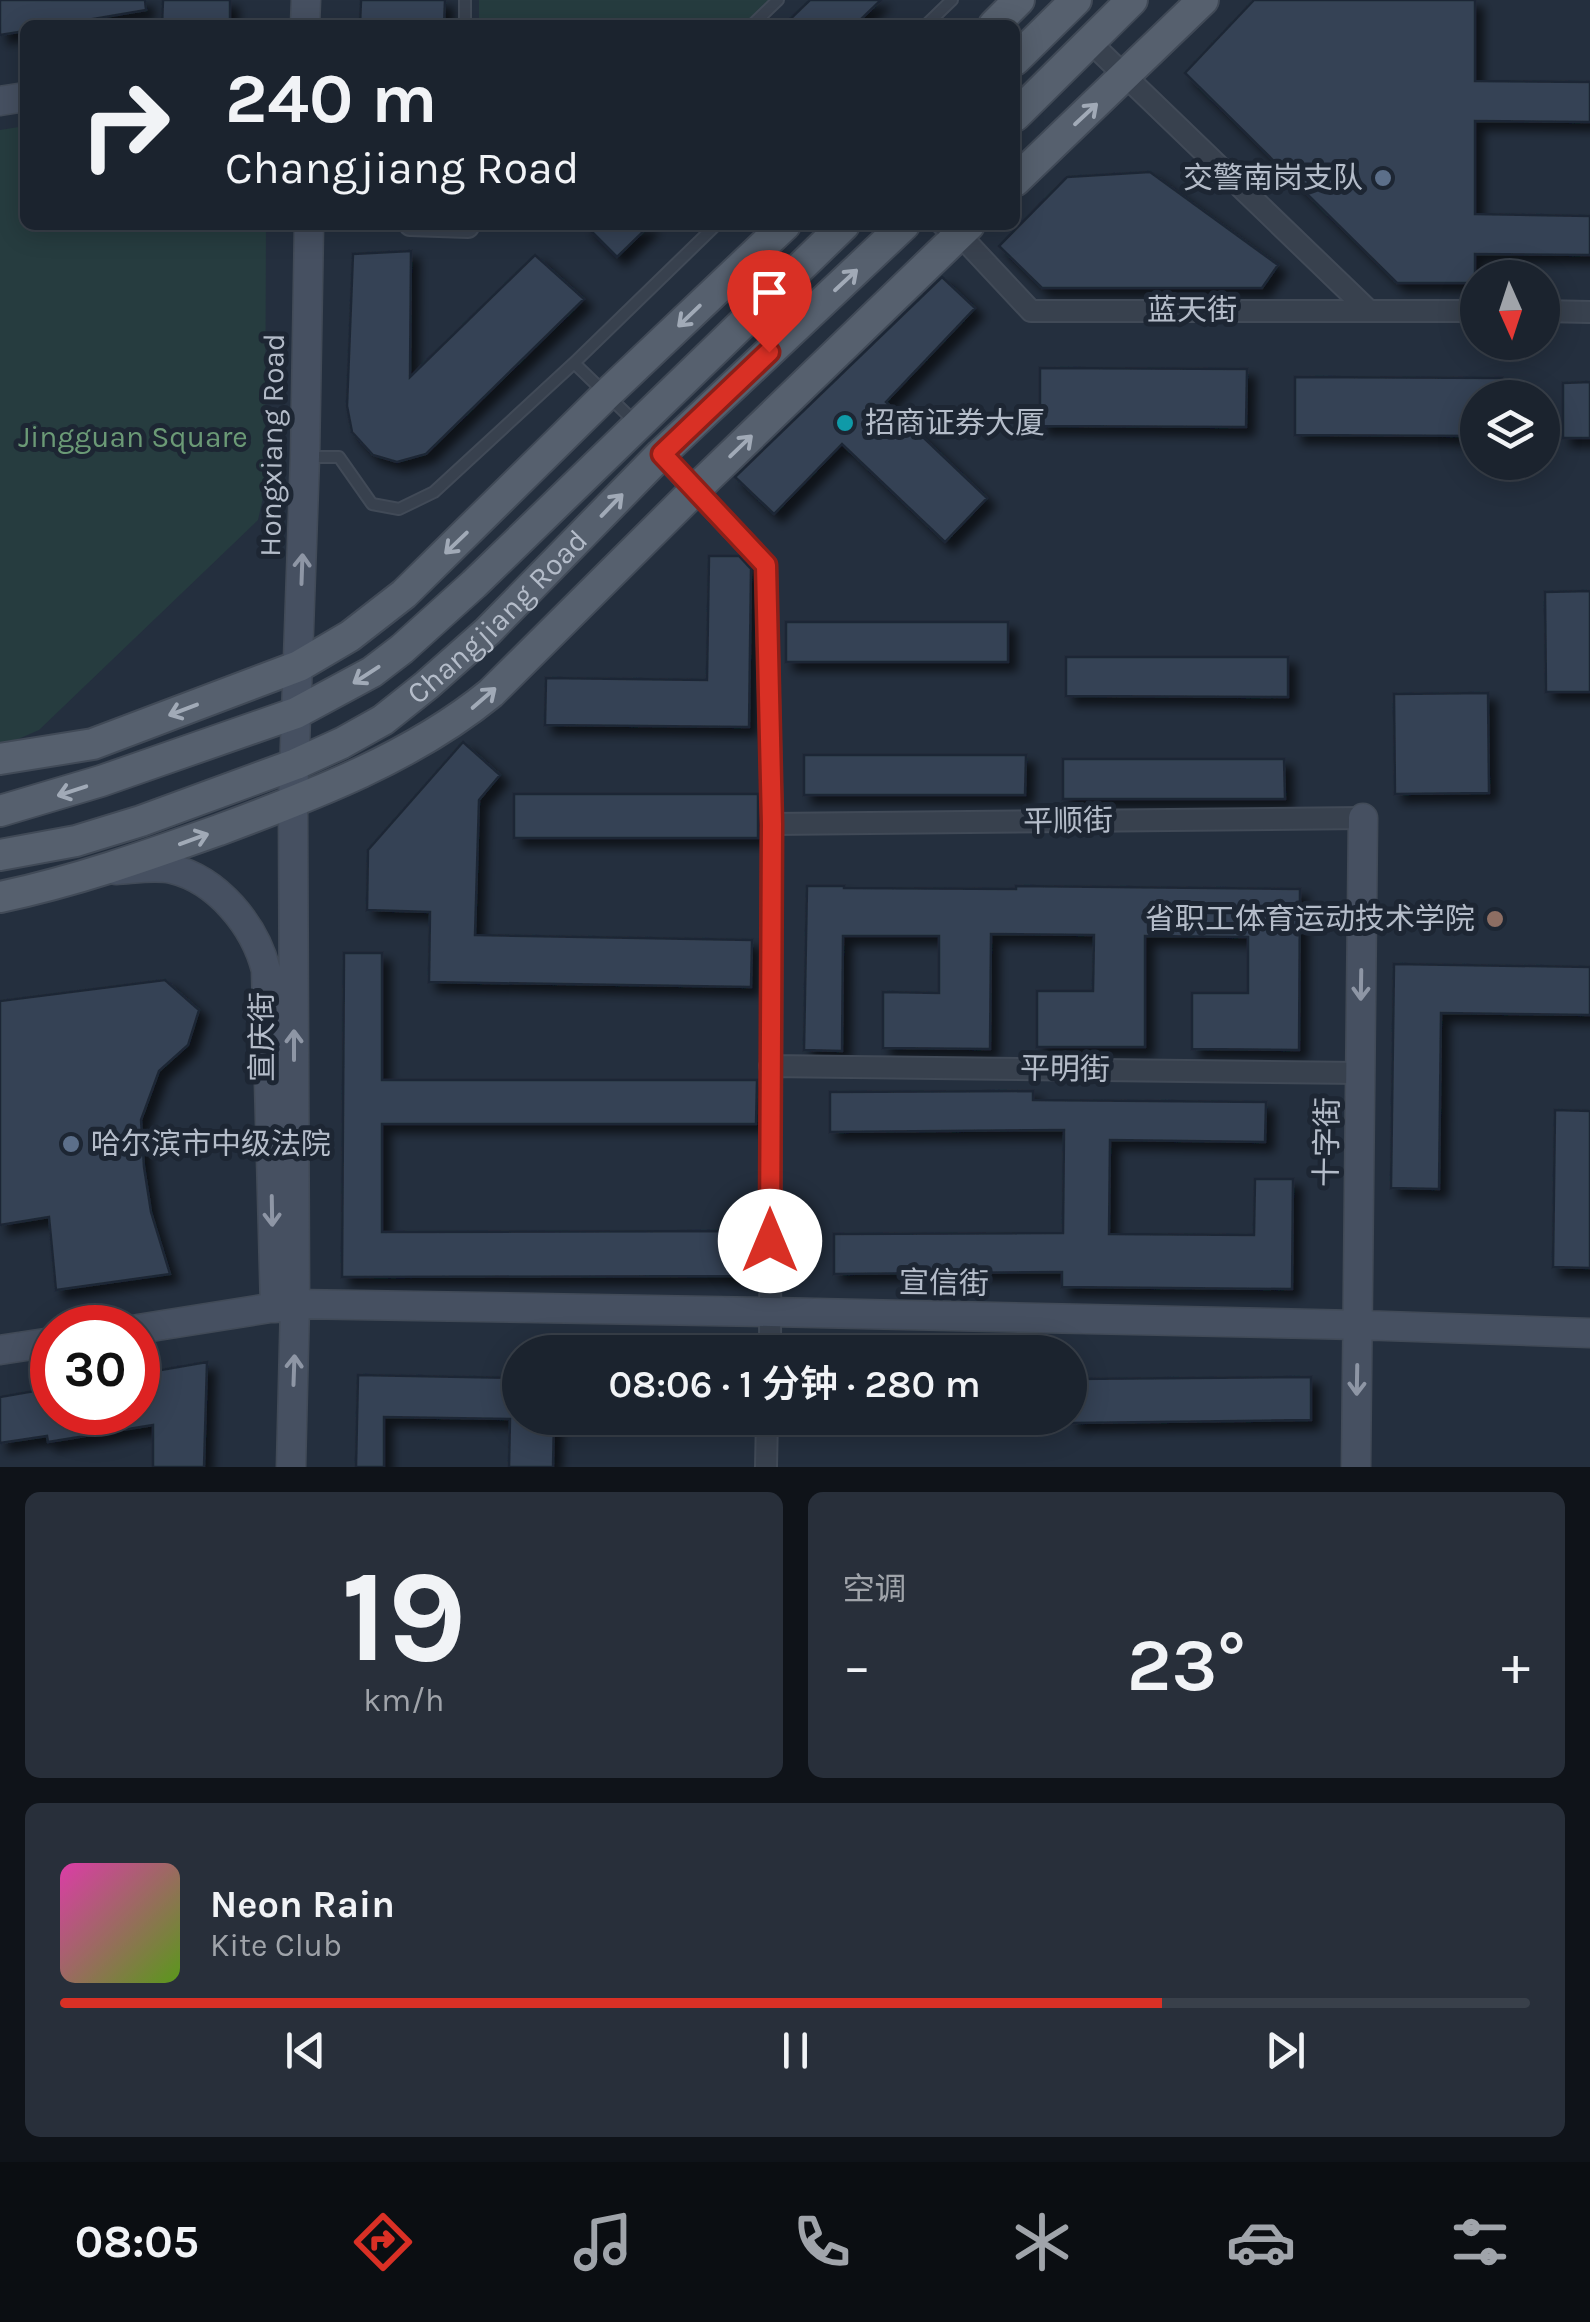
<!DOCTYPE html>
<html lang="zh">
<head>
<meta charset="utf-8">
<style>
  :root { --surface:#1b232e; --page:#282f3a; --text:#f1f3f6; --muted:#a0a4aa; --line:#39404a; --accent:#d93025 }
  body { margin:0; font-family:Karla,"Noto Sans SC",sans-serif; background:var(--page); color:var(--text); height:100vh; display:flex; flex-direction:column; font-size:38px; white-space:nowrap }
  * { box-sizing:border-box; margin:0 }
  p { font-size:32px; color:var(--muted) }
  .icon { flex:none; width:55px; height:55px; fill:none; stroke:currentColor; stroke-width:2; stroke-linecap:round; stroke-linejoin:round }
  .map { position:relative; height:1467px; overflow:hidden }
  .panel { display:flex; flex-direction:column; gap:25px; padding:25px; background:#0f1319; flex:1 }
  .panel>* { flex:none }
  .guide { position:absolute; left:20px; top:20px; width:1000px; height:210px; border-radius:15px; box-shadow:0 5px 25px #0003,0 0 0 2px var(--line); background:#1b232e; color:var(--text); overflow:hidden }
  .needle { width:65px; rotate:177deg }
  .fabs { position:absolute; left:1460px; top:260px; display:grid; gap:20px }
  .fabs a { display:grid; place-items:center; width:100px; height:100px; border-radius:50%; background:var(--surface); box-shadow:0 5px 25px #0003,0 0 0 2px var(--line); font-size:50px }
  .speed { position:absolute; left:30px; top:1305px; display:flex; gap:20px; font-size:50px; font-weight:700; text-align:center }
  .speed>* { display:grid; place-content:center; width:130px; height:130px; border-radius:50%; background:var(--surface); box-shadow:0 5px 25px #0003,0 0 0 2px var(--line); line-height:1 }
  .speed .limit { border:15px solid #d22; background:#fff; color:#111 }
  .pin { position:absolute; display:grid; place-items:center; width:85px; height:85px; color:#fff; margin:-102px -42px; border-radius:50% 50% 50% 0; rotate:-45deg; box-shadow:0 0 10px #0007 }
  .pin .icon { rotate:45deg }
  .me { position:absolute; width:110px; margin:-55px; rotate:0deg; stroke-linejoin:round; filter:drop-shadow(0 0 8px #0008) }
  .turn { display:flex; align-items:center; gap:35px; height:210px; padding:0 40px; font-size:45px }
  .turn .icon { width:130px; height:130px; stroke-width:2.5 }
  .turn b { display:block; font-size:70px; line-height:85px }
  .big { font-size:75px; font-weight:600; line-height:1.1 }
  .panel .tile { flex:1; display:flex; flex-direction:column; justify-content:center; gap:15px; min-width:0; padding:0 35px; border-radius:15px; background:var(--page) }
  .panel .dial { align-items:center; gap:0 }
  .dial b { font-size:130px; line-height:1 }
  .song { display:flex; align-items:center; gap:30px }
  .cover { width:120px; height:120px; border-radius:15px; background:linear-gradient(135deg,hsl(320 70% 55%),hsl(90 70% 35%)) }
  .played { height:10px; border-radius:5px; background:linear-gradient(90deg,var(--accent) 75%,var(--line) 75%) }
  .keys { display:flex; justify-content:space-around; direction:ltr }
  .heat { display:flex; justify-content:space-between; align-items:center; font-size:55px; direction:ltr }
  .panel .tiles { flex:1; display:grid; gap:25px; grid-template-columns:1fr 1fr }
  .tile:last-child { grid-column:span 2 }
  .trip { position:absolute; left:502px; top:1335px; width:585px; height:100px; border-radius:50px; background:var(--surface); box-shadow:0 5px 25px #0003,0 0 0 2px var(--line); font-weight:600; line-height:100px; text-align:center }
  .tab-bar { display:flex; height:160px; justify-content:space-around; align-items:center; background:#0b0e12; color:var(--muted) }
  .tab-bar .icon { width:70px; height:70px }
  .tab-bar .selected { color:var(--accent) }
  .tab-bar b { font-size:45px; color:var(--text) }
  .map>svg:first-child { display:block }
  .green { fill:#263c3f }
  .building { fill:#364354; stroke:#1f2835; stroke-width:2.5; filter:url(#shadow) }
  .lines { fill:none; stroke-linecap:round; stroke-linejoin:round }
  .lane-casing { stroke:#414a57; stroke-width:14 }
  .street-casing { stroke:#414a57; stroke-width:24 }
  .secondary-casing { stroke:#414a57; stroke-width:31 }
  .primary-casing { stroke:#414a57; stroke-width:34 }
  .lane { stroke:#38414e; stroke-width:10 }
  .street { stroke:#38414e; stroke-width:20 }
  .secondary { stroke:#465061; stroke-width:28 }
  .primary { stroke:#56606e; stroke-width:30 }
  .oneway { stroke:#a1aab7 }
  .oneway2 { stroke:#8e96a5 }
  .route-casing { stroke:#8d1f18; stroke-width:25 }
  .route { stroke:#d93025; stroke-width:18 }
  .service-dot { fill:#5c6f8a; stroke:#1d2633; stroke-width:4 }
  .culture-dot { fill:#0f9aa8; stroke:#1d2633; stroke-width:4 }
  .education-dot { fill:#8d6e63; stroke:#1d2633; stroke-width:4 }
  .labels { text-anchor:middle; stroke-width:10; stroke-linejoin:round; paint-order:stroke }
  .poi-label { font-size:30px; fill:#b4bcc9; stroke:#1d2633; text-anchor:end }
  .street-label { font-size:30px; fill:#b4bcc9; stroke:#1d2633 }
  .park-label { font-size:30px; fill:#6b9a76; stroke:#1d2633 }
</style>
</head>
<body>
<div class="map">
<svg width="1590" height="1467" viewBox="0 0 1590 1467">
  <defs>
    <filter id="shadow"><feDropShadow dx="8" dy="8" stdDeviation="5" flood-color="#0009"/></filter>
  </defs>
  <rect width="100%" height="100%" fill="#242f3e"/>
  <path class="green" d="M 479,0 L 773,0 L 748,25 L 479,25 Z
    M 25,126 L 25,225 L 266,225 L 265,489 L 258,520 L 39,730 L 0,747 L 0,130 Z"/>
  <path class="building" d="M 0,0 L 145,0 L 146,10 L 58,25 L 25,25 L 25,31 L 0,35 Z
    M 163,0 L 230,0 L 230,25 L 162,25 Z
    M 361,0 L 445,0 L 444,25 L 360,25 Z
    M 810,0 L 881,0 L 855,25 L 784,25 Z
    M 1254,0 L 1475,0 L 1475,81 L 1590,82 L 1590,122 L 1475,121 L 1475,214 L 1590,216 L 1590,255 L 1475,254 L 1475,283 L 1397,283 L 1185,73 Z
    M 1150,172 L 1278,265 L 1262,288 L 1042,288 L 999,246 L 1067,177 Z
    M 585,225 L 650,225 L 617,257 Z
    M 411,251 L 410,377 L 535,255 L 584,299 L 426,454 L 397,462 L 373,455 L 352,432 L 347,406 L 353,254 Z
    M 942,277 L 975,308 L 886,402 L 987,498 L 945,542 L 842,444 L 774,514 L 735,477 Z
    M 1040,368 L 1247,369 L 1246,427 L 1040,426 Z
    M 1295,377 L 1502,378 L 1502,398 L 1478,398 L 1478,436 L 1295,435 Z
    M 1590,382 L 1590,438 L 1563,438 L 1563,383 Z
    M 709,556 L 739,556 L 751,569 L 749,727 L 545,725 L 546,678 L 707,680 Z
    M 1590,591 L 1590,692 L 1546,692 L 1545,592 Z
    M 786,622 L 1008,622 L 1008,662 L 786,662 Z
    M 1066,657 L 1288,657 L 1288,697 L 1066,696 Z
    M 1488,693 L 1489,793 L 1395,794 L 1394,694 Z
    M 463,742 L 500,775 L 479,800 L 475,935 L 752,940 L 751,987 L 429,982 L 430,912 L 367,910 L 368,850 Z
    M 804,755 L 1026,755 L 1025,795 L 804,795 Z
    M 1063,759 L 1284,759 L 1285,799 L 1063,799 Z
    M 514,794 L 758,794 L 758,838 L 514,838 Z
    M 807,886 L 844,886 L 844,888 L 1016,889 L 1016,886 L 1300,889 L 1299,1050 L 1192,1049 L 1192,993 L 1248,993 L 1248,937 L 1145,936 L 1145,1047 L 1037,1047 L 1037,991 L 1093,991 L 1094,935 L 991,934 L 990,1049 L 883,1048 L 883,992 L 939,993 L 939,936 L 843,936 L 842,1051 L 804,1050 Z
    M 344,953 L 382,953 L 382,1080 L 757,1080 L 756,1124 L 382,1124 L 382,1232 L 757,1231 L 757,1276 L 342,1277 Z
    M 1394,964 L 1590,967 L 1590,1015 L 1441,1013 L 1439,1189 L 1391,1188 Z
    M 165,980 L 199,1010 L 188,1045 L 159,1071 L 141,1120 L 144,1167 L 151,1212 L 170,1274 L 56,1290 L 49,1217 L 0,1225 L 0,1001 Z
    M 1033,1091 L 1033,1100 L 1266,1102 L 1265,1142 L 1110,1140 L 1109,1234 L 1254,1235 L 1255,1179 L 1293,1179 L 1292,1289 L 1062,1287 L 1062,1272 L 834,1274 L 834,1234 L 1063,1233 L 1064,1130 L 830,1132 L 830,1092 Z
    M 1555,1110 L 1590,1111 L 1590,1268 L 1553,1267 Z
    M 207,1362 L 204,1467 L 153,1467 L 153,1425 L 48,1442 L 47,1436 L 0,1443 L 0,1397 L 52,1388 L 52,1412 L 138,1412 L 138,1374 Z
    M 358,1375 L 520,1378 L 520,1418 L 554,1418 L 553,1467 L 509,1467 L 510,1419 L 384,1417 L 384,1467 L 356,1467 Z
    M 1311,1377 L 1311,1420 L 1071,1423 L 1071,1379 Z"/>
  <g class="lines">
    <defs>
      <path id="lane" d="M 465,25 L 465,0
        M 752,25 L 778,0
        M 926,25 L 952,0
        M 574,363 L 634,421
        M 307,457 L 339,457 L 372,504 L 399,509 L 434,492 L 574,363 L 716,225"/>
      <path id="street" d="M 1090,42 L 1368,310
        M 410,225 L 468,227
        M 943,225 L 959,234 L 1031,311 L 1478,311
        M 1542,311 L 1590,312
        M 661,454 L 766,565 L 772,824 L 770,1352
        M 772,824 L 1363,818
        M 770,1066 L 1360,1073
        M 766,1467 L 767,1418"/>
      <path id="secondary" d="M 305,25 L 306,0
        M 0,101 L 25,97
        M 116,870 C 134,869 156,865 172,869 C 218,880 255,926 266,970 L 275,1308
        M 138,1329 L 295,1304 L 771,1312 L 1357,1325 L 1590,1333
        M 0,1350 L 52,1342
        M 291,1467 L 295,1304 L 293,802 L 305,457 L 309,225
        M 1356,1467 L 1363,818"/>
      <g id="primary">
        <path d="M 994,25 L 1019,0"/>
        <path d="M 1015,60 L 1076,0"/>
        <path d="M 1015,116 L 1132,0"/>
        <path d="M 1015,181 L 1203,0"/>
        <path d="M 0,759 L 93,744 L 299,666 L 350,636 L 404,594 L 607,394 L 785,225"/>
        <path d="M 0,811 L 101,781 L 296,713 L 372,672 L 402,649 L 474,584 L 844,225"/>
        <path id="s1" d="M 0,855 L 76,841 L 141,821 L 296,764 L 342,743 L 383,720 L 427,685 L 488,631 L 661,454 L 904,225"/>
        <path d="M 0,897 C 76,881 146,856 219,830 C 313,795 413,757 491,693 L 695,490 L 969,225"/>
      </g>
    </defs>
    <use href="#lane" class="lane-casing"/>
    <use href="#street" class="street-casing"/>
    <use href="#secondary" class="secondary-casing"/>
    <use href="#primary" class="primary-casing"/>
    <use href="#lane" class="lane"/>
    <use href="#street" class="street"/>
    <use href="#secondary" class="secondary"/>
    <use href="#primary" class="primary"/>
  </g>
  <defs><path id="oneway-shaft" d="M-6 0H5M1.5-3L5.5 0L1.5 3" fill="none" stroke-width="1.6" stroke-linecap="round" stroke-linejoin="round" transform="scale(2.5)"/></defs>
  <g class="oneway">
    <use href="#oneway-shaft" transform="translate(1086 114) rotate(-43)"/>
    <use href="#oneway-shaft" transform="translate(846 280) rotate(-43)"/>
    <use href="#oneway-shaft" transform="translate(689 316) rotate(136)"/>
    <use href="#oneway-shaft" transform="translate(741 446) rotate(-44)"/>
    <use href="#oneway-shaft" transform="translate(612 505) rotate(-46)"/>
    <use href="#oneway-shaft" transform="translate(456 543) rotate(136)"/>
    <use href="#oneway-shaft" transform="translate(366 675) rotate(147)"/>
    <use href="#oneway-shaft" transform="translate(484 698) rotate(-41)"/>
    <use href="#oneway-shaft" transform="translate(183 710) rotate(159)"/>
    <use href="#oneway-shaft" transform="translate(72 791) rotate(162)"/>
    <use href="#oneway-shaft" transform="translate(194 839) rotate(-20)"/>
  </g>
  <g class="oneway2">
    <use href="#oneway-shaft" transform="translate(302 569) rotate(-88)"/>
    <use href="#oneway-shaft" transform="translate(1361 985) rotate(91)"/>
    <use href="#oneway-shaft" transform="translate(294 1045) rotate(-90)"/>
    <use href="#oneway-shaft" transform="translate(272 1211) rotate(89)"/>
    <use href="#oneway-shaft" transform="translate(294 1370) rotate(-88)"/>
    <use href="#oneway-shaft" transform="translate(1357 1380) rotate(91)"/>
  </g>
  <g class="lines">
    <defs>
      <path id="route" d="M 769,352 L 662,454 L 766,565 L 772,824 L 770,1241"/>
    </defs>
    <use href="#route" class="route-casing"/>
    <use href="#route" class="route"/>
  </g>
  <g class="service-dot">
    <circle cx="1383" cy="178" r="10"/>
    <circle cx="71" cy="1144" r="10"/>
  </g>
  <circle class="culture-dot" cx="845" cy="423" r="10"/>
  <circle class="education-dot" cx="1495" cy="919" r="10"/>
  <g class="labels">
    <g class="poi-label">
      <text x="1363" y="188">交警南岗支队</text>
      <text x="865" y="433" text-anchor="start">招商证券大厦</text>
      <text x="1475" y="929">省职工体育运动技术学院</text>
      <text x="91" y="1154" text-anchor="start">哈尔滨市中级法院</text>
    </g>
    <g class="street-label">
      <text x="1192" y="320">蓝天街</text>
      <text transform="translate(272 445) rotate(-89)" y="10">Hongxiang Road</text>
      <text dy="10" stroke="none"><textPath href="#s1" startOffset="562">Changjiang Road</textPath></text>
      <text transform="translate(1068 821) rotate(-1)" y="10">平顺街</text>
      <text transform="translate(262 1037) rotate(-90)" y="10">宣庆街</text>
      <text transform="translate(1065 1069) rotate(1)" y="10">平明街</text>
      <text transform="translate(1327 1142) rotate(-89)" y="10">十字街</text>
      <text transform="translate(944 1283) rotate(1)" y="10">宣信街</text>
    </g>
    <g class="park-label">
      <text x="133" y="447">Jingguan Square</text>
    </g>
  </g>
</svg>
<div class="fabs">
<a><svg class="needle" viewBox="-14 -14 28 28"><path d="M0-13l5 13h-10z" fill="#e53935"/><path d="M0 13l5-13h-10z" fill="#a0a4aa"/></svg></a>
<a><svg class="icon" aria-label="layers" viewBox="0 0 24 24"><path d="M12 4l9 5-9 5-9-5zM3 14l9 5 9-5"/></svg></a>
</div>
<div class="speed"><div class="limit">30</div></div>
<div class="pin" style="left:769px;top:352px;background:#d93025"><svg class="icon" aria-label="arrive" viewBox="0 0 24 24"><path d="M6 21V4h12l-3 4 3 4H6"/></svg></div>
<svg class="me" style="left:770px;top:1241px" viewBox="-20 -20 40 40"><circle r="19" fill="#fff"/><path d="M0-13L10 11 0 6-10 11z" fill="#d93025"/></svg>
<div class="trip">08:06 · 1 分钟 · 280 m</div>
<div class="guide">
<div class="turn"><svg class="icon" aria-label="right" viewBox="0 0 24 24"><path d="M7 20v-9h11M14 6l5 5-5 5"/></svg><div><b>240 m</b>Changjiang Road</div></div>
</div>
</div>
<section class="panel">
<div class="tiles">
<div class="tile dial"><b>19</b><p>km/h</p></div>
<div class="tile"><p>空调</p>
<div class="heat"><a>−</a><b class="big">23°</b><a>+</a></div>
</div>
<div class="tile">
<div class="song"><i class="cover"></i><div><b>Neon Rain</b><p>Kite Club</p></div></div>
<div class="played"></div>
<div class="keys"><svg class="icon" aria-label="previous" viewBox="0 0 24 24"><path d="M18 5L8 12l10 7zM5 5v14"/></svg><svg class="icon" aria-label="pause" viewBox="0 0 24 24"><path d="M8 5v14M16 5v14"/></svg><svg class="icon" aria-label="next" viewBox="0 0 24 24"><path d="M6 5l10 7-10 7zM19 5v14"/></svg></div>
</div>
</div>
</section>
<nav class="tab-bar">
<b>08:05</b>
<svg class="icon selected" aria-label="directions" viewBox="0 0 24 24"><path d="M12 3l9 9-9 9-9-9zM9 14v-3h6M13 9l2 2-2 2"/></svg>
<svg class="icon" aria-label="music" viewBox="0 0 24 24"><path d="M9 18V5l10-2v13"/><circle cx="6" cy="18" r="3"/><circle cx="16" cy="16" r="3"/></svg>
<svg class="icon" aria-label="phone" viewBox="0 0 24 24"><path d="M5 4h4l2 5-3 2q2 4 5 5l2-3 5 2v4C11 20 4 13 5 4z"/></svg>
<svg class="icon" aria-label="climate" viewBox="0 0 24 24"><path d="M12 3v18M4 7l16 10M4 17L20 7"/></svg>
<svg class="icon" aria-label="car" viewBox="0 0 24 24"><path d="M5 17H2v-5l4-1 3-4h7l3 4 3 1v5h-3M9 17h6M6 11h13"/><circle cx="7" cy="17" r="2"/><circle cx="17" cy="17" r="2"/></svg>
<svg class="icon" aria-label="filters" viewBox="0 0 24 24"><path d="M4 7h16M4 17h16"/><circle cx="9" cy="7" r="2"/><circle cx="15" cy="17" r="2"/></svg>
</nav>
</body>
</html>
